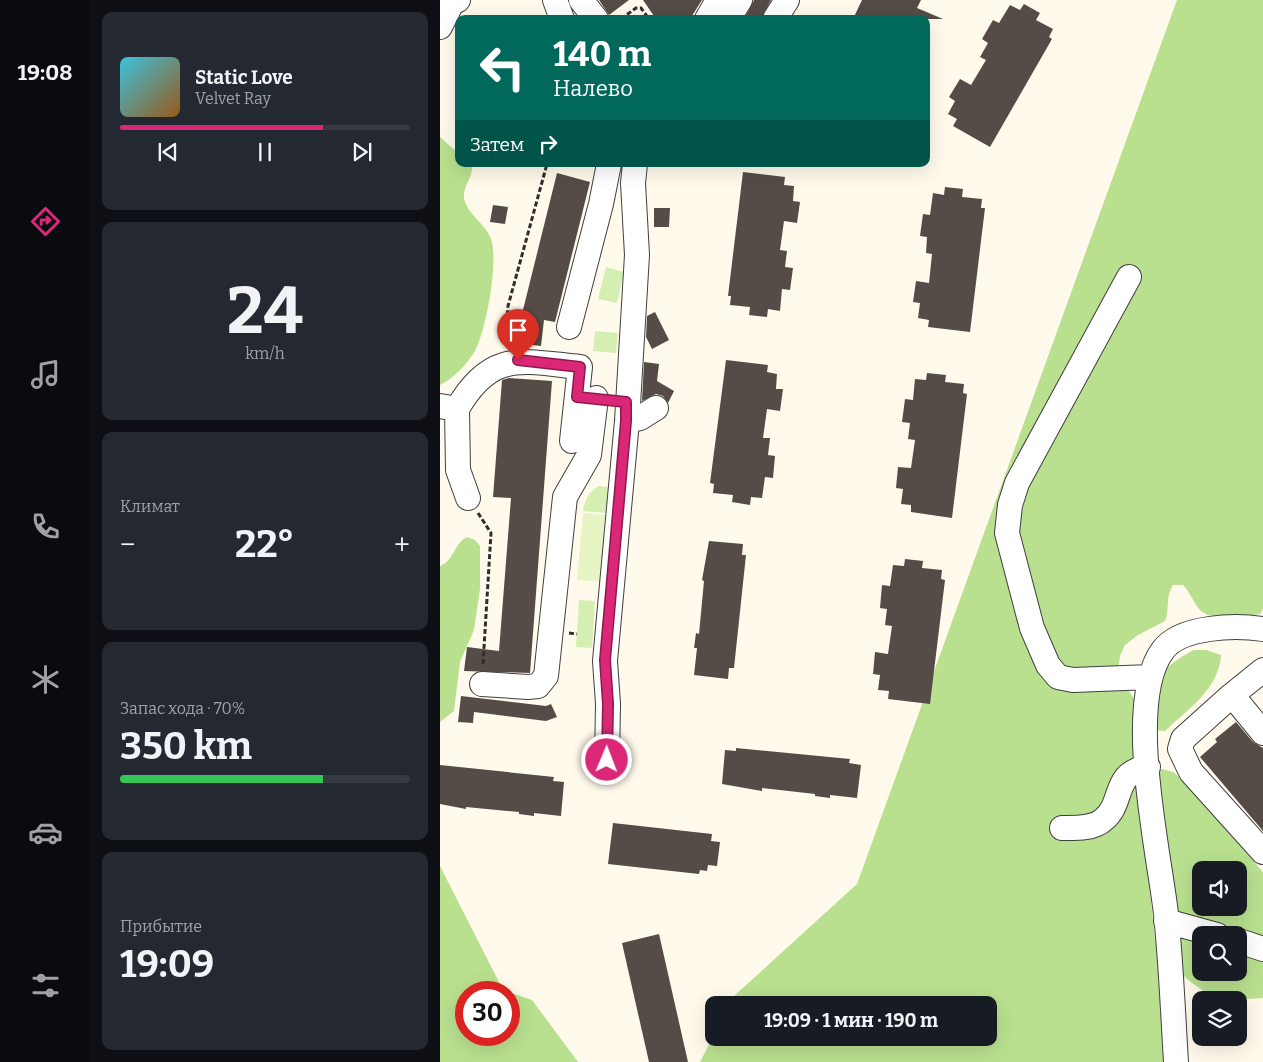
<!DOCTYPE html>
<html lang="ru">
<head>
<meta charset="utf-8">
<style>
  :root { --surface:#171b24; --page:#242831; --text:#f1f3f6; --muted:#9ea1a6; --line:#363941; --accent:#db2777 }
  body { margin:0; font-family:Bitter,serif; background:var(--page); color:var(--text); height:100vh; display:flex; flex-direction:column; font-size:19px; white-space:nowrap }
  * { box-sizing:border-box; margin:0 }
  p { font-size:16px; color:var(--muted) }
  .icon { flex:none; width:28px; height:28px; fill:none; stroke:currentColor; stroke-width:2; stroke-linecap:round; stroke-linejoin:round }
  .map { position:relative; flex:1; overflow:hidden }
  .drawer { display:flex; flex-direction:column; gap:12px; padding:12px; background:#0d0f14; width:350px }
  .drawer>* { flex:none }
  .banner { position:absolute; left:15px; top:15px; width:475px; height:152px; border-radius:10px; box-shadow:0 5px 20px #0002; background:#00695c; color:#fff; overflow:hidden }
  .fabs { position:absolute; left:752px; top:861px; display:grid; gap:10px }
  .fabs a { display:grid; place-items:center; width:55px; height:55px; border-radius:10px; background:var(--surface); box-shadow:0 5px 20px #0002; font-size:25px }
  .speed { position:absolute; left:15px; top:981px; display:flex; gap:10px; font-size:25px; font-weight:700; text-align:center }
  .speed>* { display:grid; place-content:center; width:65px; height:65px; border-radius:50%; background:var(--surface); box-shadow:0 5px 20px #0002; line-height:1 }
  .speed .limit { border:8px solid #d22; background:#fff; color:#111 }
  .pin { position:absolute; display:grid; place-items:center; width:42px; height:42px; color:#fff; margin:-51px -21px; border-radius:50% 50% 50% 0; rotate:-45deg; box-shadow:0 0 5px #0007 }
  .pin .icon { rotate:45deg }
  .me { position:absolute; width:55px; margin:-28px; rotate:1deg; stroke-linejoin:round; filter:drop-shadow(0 0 4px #0008) }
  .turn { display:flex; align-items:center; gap:18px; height:105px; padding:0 15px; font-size:22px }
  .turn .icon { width:65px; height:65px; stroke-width:2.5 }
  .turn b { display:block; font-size:35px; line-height:42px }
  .then { display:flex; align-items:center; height:48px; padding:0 15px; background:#0003; gap:10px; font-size:19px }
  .big { font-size:38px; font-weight:700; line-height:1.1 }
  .drawer .tile { flex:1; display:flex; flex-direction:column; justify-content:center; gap:8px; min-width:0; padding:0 18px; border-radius:10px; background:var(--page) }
  .drawer .dial { align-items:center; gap:0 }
  .dial b { font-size:65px; line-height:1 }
  .song { display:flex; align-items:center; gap:15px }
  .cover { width:60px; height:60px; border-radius:8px; background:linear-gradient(135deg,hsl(190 70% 55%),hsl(30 70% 35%)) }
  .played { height:5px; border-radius:2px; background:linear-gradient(90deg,var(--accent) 70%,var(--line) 70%) }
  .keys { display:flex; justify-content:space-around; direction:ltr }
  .heat { display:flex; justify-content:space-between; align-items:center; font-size:28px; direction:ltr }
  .charge { height:8px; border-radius:4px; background:linear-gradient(90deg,#34c759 70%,var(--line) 0) }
  .trip { position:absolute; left:265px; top:996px; width:292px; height:50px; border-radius:10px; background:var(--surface); box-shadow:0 5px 20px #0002; font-weight:700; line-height:50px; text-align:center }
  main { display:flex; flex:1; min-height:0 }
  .tabs { display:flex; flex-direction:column; width:90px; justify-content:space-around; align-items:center; background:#090b0e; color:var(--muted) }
  .tabs .icon { width:35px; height:35px }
  .tabs .current { color:var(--accent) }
  .tabs b { font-size:22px; color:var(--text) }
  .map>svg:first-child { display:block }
  .green { fill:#d5eeb1 }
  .forest { fill:#b9e08f; fill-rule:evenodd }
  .pitch { fill:#e7f4c4 }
  .building { fill:#564c47 }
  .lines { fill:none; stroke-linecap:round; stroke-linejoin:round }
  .minor-casing { stroke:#3f3f3f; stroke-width:26 }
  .path { stroke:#2e2e2e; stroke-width:3; stroke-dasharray:5 2.5; stroke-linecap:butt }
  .minor { stroke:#fff; stroke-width:24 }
  .route-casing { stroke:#8e194d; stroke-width:12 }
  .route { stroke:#db2777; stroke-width:9 }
</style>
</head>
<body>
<main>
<nav class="tabs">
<b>19:08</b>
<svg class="icon current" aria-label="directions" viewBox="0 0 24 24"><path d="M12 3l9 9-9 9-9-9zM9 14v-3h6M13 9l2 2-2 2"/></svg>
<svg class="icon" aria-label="music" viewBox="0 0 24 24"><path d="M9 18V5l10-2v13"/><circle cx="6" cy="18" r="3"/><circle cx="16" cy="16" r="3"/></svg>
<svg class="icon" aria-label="phone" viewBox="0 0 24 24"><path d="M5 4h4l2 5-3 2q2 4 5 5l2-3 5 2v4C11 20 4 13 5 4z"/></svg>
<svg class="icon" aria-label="climate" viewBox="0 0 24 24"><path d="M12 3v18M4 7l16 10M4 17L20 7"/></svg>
<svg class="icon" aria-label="car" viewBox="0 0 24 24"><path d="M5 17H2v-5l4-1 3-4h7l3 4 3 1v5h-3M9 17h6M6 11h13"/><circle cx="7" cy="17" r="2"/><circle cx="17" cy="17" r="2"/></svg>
<svg class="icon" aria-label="filters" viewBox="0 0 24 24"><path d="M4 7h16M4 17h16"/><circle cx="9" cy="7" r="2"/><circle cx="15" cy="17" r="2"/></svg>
</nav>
<section class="drawer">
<div class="tile">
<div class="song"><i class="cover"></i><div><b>Static Love</b><p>Velvet Ray</p></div></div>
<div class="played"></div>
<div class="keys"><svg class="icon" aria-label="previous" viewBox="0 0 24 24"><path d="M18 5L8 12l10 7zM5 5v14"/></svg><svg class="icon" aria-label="pause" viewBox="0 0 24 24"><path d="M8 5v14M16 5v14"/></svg><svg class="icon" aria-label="next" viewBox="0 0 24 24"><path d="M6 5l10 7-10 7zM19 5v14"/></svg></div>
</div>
<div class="tile dial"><b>24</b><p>km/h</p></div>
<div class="tile"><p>Климат</p>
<div class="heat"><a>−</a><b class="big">22°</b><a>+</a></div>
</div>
<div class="tile"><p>Запас хода · 70%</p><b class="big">350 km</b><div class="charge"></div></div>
<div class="tile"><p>Прибытие</p><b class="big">19:09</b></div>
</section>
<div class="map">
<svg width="823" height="1062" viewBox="0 0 823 1062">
  <rect width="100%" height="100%" fill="#fffaeb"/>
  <path class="green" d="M 166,267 L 184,272 L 177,303 L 158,299 Z
    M 155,331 L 178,333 L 176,353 L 153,351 Z
    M 159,486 L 169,487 L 167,513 L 143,511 C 145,500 149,491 159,486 Z
    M 139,600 L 155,601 L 152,648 L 136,647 Z"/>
  <path class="forest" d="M 737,0 L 823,0 L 823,609 L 820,614 C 804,617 775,622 761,611 C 754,604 750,592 743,585 L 733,585 C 725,597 730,609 725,621 L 698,635 L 685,645 L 680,656 L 678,670 L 681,679 L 695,700 L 697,759 L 670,797 L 640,832 L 697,776 L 729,1062 L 260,1062 L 274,1035 L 274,1038 L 549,1038 L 549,1005 L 289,1005 L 293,997 L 417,884 Z
    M 0,137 L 19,154 L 19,164 L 30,164 L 32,166 C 33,179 20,189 25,202 C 30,216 46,225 51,239 C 59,260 46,331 35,351 C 27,364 13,379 0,385 Z
    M 27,537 L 35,540 L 40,546 L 40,589 L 34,630 L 20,662 L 14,711 L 0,722 L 0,566 C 14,561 14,543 27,537 Z
    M 754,650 L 766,650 L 781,655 C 779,689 748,709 725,731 L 713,730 C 716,687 711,672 754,650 Z
    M 722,769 L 733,772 L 743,780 L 823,872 L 823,998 C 783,1001 771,1000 740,973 L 717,772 ZM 761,870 L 799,870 L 799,908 L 761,908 ZM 761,935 L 799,935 L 799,972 L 761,972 Z
    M 0,866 L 63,990 L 92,1000 L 138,1062 L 0,1062 ZM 69,992 L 69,1035 L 26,1035 L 26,992 Z"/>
  <path class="pitch" d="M 143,513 L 167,515 L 161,582 L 137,580 Z"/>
  <path class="building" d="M 159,0 L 189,0 L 169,15 Z
    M 203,0 L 262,0 L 250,19 L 216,19 Z
    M 314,0 L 331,0 L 321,19 L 304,19 Z
    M 422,0 L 481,0 L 477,8 L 503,19 L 413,19 Z
    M 584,4 L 600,13 L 596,20 L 613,29 L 609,37 L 612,39 L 550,147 L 513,126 L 517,119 L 508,114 L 515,101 L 509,97 L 520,79 L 531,85 L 546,60 L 540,57 L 548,43 L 542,39 L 553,20 L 559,23 L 570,5 L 580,10 Z
    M 303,172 L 345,177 L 344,185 L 354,186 L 353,201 L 360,202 L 357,223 L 344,221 L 340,250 L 347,251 L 345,267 L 353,268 L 350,290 L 342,289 L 340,311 L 328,309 L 327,317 L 309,315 L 310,307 L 290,305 L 291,296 L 288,296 Z
    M 117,173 L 150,182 L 115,322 L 104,320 L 101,346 L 83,344 L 87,315 L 82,314 Z
    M 505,187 L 523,189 L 522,197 L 542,199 L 541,208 L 545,208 L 530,332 L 488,327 L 489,320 L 478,318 L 480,303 L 473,302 L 476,281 L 489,283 L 492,254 L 486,253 L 487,237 L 480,236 L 483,214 L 490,215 L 493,193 L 504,195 Z
    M 53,205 L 68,207 L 65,224 L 50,222 Z
    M 214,208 L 230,208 L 229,227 L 214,227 Z
    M 215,312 L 229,340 L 212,349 L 206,337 L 207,316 Z
    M 286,360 L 328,365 L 327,372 L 337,374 L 336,389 L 343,389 L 340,411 L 327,409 L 323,438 L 330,438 L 328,455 L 335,456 L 333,478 L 325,477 L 322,498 L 311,497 L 310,505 L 292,502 L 293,495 L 273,493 L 274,484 L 270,483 Z
    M 204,362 L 219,364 L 217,381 L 234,391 L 228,403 L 223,396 L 216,394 L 202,401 Z
    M 487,373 L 506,375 L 505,382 L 524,384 L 523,393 L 527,394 L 512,518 L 471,512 L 471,505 L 461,504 L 463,489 L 456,488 L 458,467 L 471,468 L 475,440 L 468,439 L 470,423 L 462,422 L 465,399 L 473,400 L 475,379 L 486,380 Z
    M 69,378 L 112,381 L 90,673 L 24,671 L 27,647 L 59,651 L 71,498 L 53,497 L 62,380 Z
    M 269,541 L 303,544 L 302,555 L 306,555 L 294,668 L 289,668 L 288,679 L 254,675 L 257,648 L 254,648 L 256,633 L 259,634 L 264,581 L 262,580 Z
    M 465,559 L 483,561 L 482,568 L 502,570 L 501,579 L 505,580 L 490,704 L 448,699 L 449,691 L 438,690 L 440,675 L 433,674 L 435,652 L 448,654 L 452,626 L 445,625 L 447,609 L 440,608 L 442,585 L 450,586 L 453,565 L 464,566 Z
    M 21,696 L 106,706 L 111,704 L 117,717 L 106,721 L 34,712 L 33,723 L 18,722 Z
    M 796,722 L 813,742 L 823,748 L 823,831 L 760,757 L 777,742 L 775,739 Z
    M 296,748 L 410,759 L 409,763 L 421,765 L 417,798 L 390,795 L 390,798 L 375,796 L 375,794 L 322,788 L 322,791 L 282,784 L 285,750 L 296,751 Z
    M 0,765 L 114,777 L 113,781 L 124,782 L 121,816 L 94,813 L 94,816 L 79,814 L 79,812 L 26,807 L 26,809 L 0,804 Z
    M 173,823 L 272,834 L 271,841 L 280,842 L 277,866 L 268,865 L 267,871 L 260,870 L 259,874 L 168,864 Z
    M 219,934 L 248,1062 L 209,1062 L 182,943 Z"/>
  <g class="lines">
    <defs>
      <path id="minor" d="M 115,0 L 122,19
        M 141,0 L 156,19
        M 267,19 L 278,0
        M 288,19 L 300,0
        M 335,19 L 347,0
        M 0,27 L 12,3 L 18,0
        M 689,277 L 577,483 L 570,505 L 567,533 L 592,628 L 608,665 L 618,677 L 633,680 L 710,677
        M 129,327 L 161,204 L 169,164
        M 0,406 L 17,409 C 51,350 81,361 140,367 L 132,441
        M 17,409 L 18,470 L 28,498
        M 187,421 L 200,418 L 216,408
        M 823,670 L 792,695 L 743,739 L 740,749 L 751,772 L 823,852
        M 42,684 L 88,687 L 98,686 L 106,676 L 125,497 L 149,455 L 156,398
        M 792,695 L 823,733
        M 167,760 L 168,704 L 165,661 L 187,421 L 197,255 L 193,183 L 195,164
        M 622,828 C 635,828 653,829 663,820 C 685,803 671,773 708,767
        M 726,921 L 777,935
        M 799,941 L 823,949
        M 736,1062 C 733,1013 731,963 726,914 C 719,851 684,702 723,650 C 741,626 795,625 823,629"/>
    </defs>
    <use href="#minor" class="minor-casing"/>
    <path class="path" d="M 181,19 L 196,8 L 201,8 L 209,19
      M 71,344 L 66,334 L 68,306 L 107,164
      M 38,513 L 51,533 L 43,664
      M 129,633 L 137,634"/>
    <use href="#minor" class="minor"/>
  </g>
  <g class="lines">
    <defs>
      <path id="route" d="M 78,360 L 140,367 L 137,397 L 186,402 L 186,421 L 165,660 L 168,704 L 167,760"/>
    </defs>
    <use href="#route" class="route-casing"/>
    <use href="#route" class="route"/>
  </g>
</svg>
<div class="fabs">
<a><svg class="icon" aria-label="sound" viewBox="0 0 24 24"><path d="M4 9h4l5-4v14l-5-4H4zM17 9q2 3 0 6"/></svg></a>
<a><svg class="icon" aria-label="search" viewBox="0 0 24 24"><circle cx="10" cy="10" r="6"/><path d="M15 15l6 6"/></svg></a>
<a><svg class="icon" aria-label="layers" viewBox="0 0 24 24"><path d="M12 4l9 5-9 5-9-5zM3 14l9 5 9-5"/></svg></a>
</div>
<div class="speed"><div class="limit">30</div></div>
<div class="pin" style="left:78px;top:360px;background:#d93025"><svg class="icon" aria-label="arrive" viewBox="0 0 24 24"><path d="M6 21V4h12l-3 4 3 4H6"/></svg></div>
<svg class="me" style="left:167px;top:760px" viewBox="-20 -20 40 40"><circle r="17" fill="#db2777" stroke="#fff" stroke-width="3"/><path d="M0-11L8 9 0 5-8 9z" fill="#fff"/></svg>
<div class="trip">19:09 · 1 мин · 190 m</div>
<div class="banner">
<div class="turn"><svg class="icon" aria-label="left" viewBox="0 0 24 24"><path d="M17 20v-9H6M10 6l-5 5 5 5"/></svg><div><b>140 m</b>Налево</div></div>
<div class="then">Затем<svg class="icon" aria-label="right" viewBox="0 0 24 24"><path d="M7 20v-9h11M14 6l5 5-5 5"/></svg></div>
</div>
</div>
</main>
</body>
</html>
